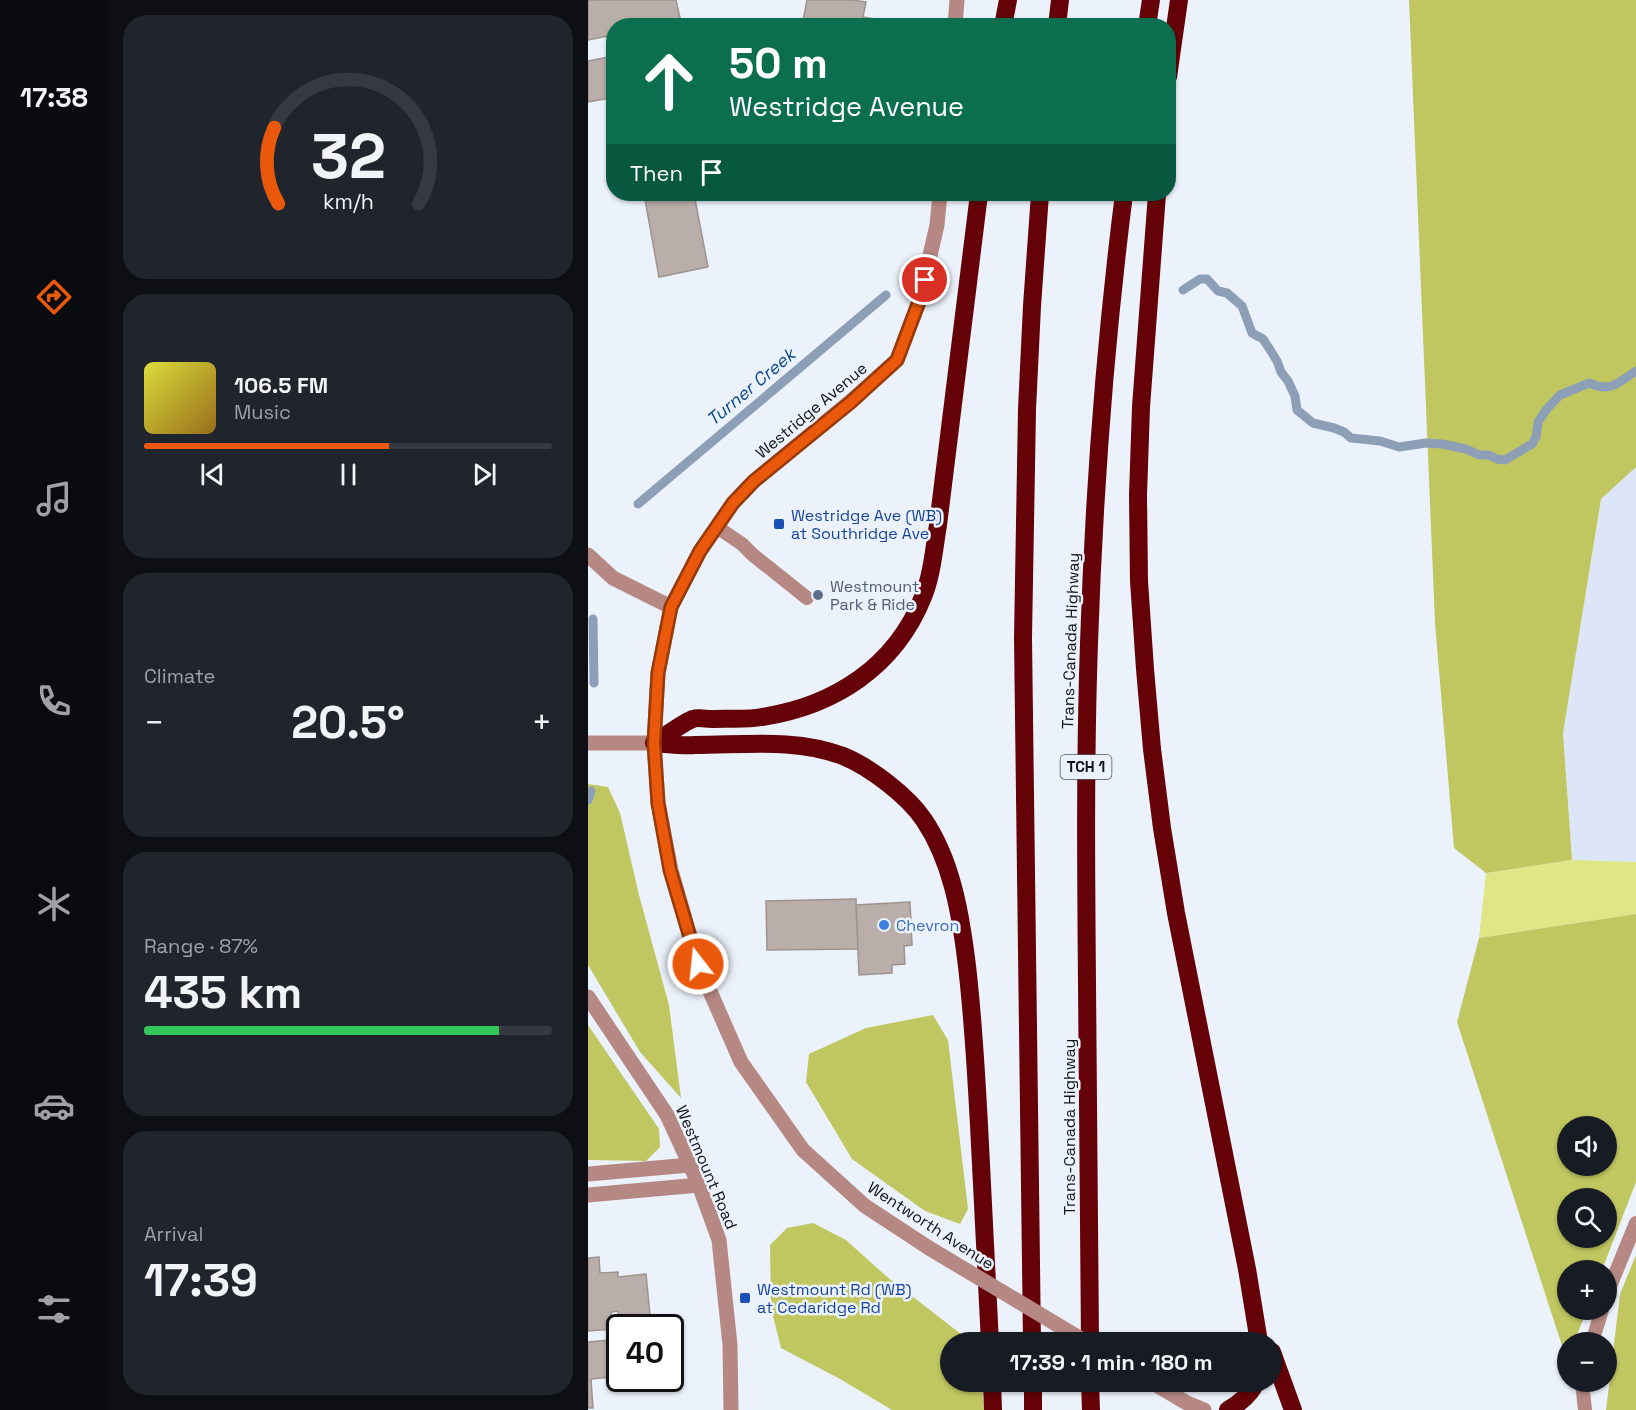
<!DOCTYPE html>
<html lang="en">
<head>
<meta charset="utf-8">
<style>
  :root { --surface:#171b24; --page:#20242c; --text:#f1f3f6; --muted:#9ea1a6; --line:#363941; --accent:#ea580c }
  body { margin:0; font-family:"Space Grotesk",sans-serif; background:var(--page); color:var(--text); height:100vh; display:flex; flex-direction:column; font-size:22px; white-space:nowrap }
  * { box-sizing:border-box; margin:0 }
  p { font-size:20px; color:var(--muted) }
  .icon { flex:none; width:33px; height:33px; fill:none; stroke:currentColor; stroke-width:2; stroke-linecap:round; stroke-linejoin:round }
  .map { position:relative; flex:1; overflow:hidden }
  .drawer { display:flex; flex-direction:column; gap:15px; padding:15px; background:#0d0f14; width:480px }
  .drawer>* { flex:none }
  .top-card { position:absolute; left:18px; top:18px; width:570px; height:183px; border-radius:24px; box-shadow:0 2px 4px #0004; background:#0b6e4f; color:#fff; overflow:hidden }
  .buttons { position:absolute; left:969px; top:1116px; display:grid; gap:12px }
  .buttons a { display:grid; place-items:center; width:60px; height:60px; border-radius:50%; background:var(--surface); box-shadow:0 2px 4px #0004; font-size:30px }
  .speed { position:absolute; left:18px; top:1314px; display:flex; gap:12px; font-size:30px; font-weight:700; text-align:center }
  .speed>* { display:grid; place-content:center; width:78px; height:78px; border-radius:50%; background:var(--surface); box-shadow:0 2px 4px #0004; line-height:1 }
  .speed .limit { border:3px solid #111; border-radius:9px; background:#fff; color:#111 }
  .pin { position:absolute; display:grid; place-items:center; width:51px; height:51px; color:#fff; margin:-26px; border:3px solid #fff; border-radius:50%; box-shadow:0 2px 6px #0007 }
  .me { position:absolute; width:66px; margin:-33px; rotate:344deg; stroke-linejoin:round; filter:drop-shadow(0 0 4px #0008) }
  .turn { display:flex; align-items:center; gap:21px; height:126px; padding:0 24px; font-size:27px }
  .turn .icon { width:78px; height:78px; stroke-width:2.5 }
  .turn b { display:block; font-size:42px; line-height:51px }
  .then { display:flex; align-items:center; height:57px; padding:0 24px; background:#0003; gap:12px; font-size:22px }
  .big { font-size:45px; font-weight:700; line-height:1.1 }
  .drawer .card { flex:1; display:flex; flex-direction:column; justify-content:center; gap:9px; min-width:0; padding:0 21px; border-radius:24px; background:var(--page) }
  .drawer .dial { align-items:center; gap:0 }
  .dial svg { height:156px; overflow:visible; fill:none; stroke:var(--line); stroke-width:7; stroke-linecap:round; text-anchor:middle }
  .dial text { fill:var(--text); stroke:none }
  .song { display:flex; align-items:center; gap:18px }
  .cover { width:72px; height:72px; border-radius:9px; background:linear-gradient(135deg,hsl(60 70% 55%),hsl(40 70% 35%)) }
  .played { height:6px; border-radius:3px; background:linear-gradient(90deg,var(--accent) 60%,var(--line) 60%) }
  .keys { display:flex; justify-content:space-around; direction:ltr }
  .heat { display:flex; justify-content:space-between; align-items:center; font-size:33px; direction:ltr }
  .charge { height:9px; border-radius:4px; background:linear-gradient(90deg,#34c759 87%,var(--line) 0) }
  .trip { position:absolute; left:352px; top:1332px; width:342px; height:60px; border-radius:30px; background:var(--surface); box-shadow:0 2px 4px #0004; font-weight:700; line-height:60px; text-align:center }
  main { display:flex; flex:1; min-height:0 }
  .dock { display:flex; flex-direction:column; width:108px; justify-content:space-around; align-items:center; background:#090b0e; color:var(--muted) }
  .dock .icon { width:42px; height:42px }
  .dock .selected { color:var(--accent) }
  .dock b { font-size:27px; color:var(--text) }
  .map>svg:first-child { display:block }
  .built { fill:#dce6f6 }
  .green { fill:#dfe686 }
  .forest { fill:#c0c760; fill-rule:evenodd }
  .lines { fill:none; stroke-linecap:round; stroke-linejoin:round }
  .stream { stroke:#8d9fb6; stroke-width:9 }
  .building { fill:#baaeaa; stroke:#9e938f; stroke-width:1.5 }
  .service { stroke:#b68883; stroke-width:14 }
  .minor { stroke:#b68883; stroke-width:15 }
  .tertiary { stroke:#b68883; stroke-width:15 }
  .motorway { stroke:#640207; stroke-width:18 }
  .tertiary-bridge { stroke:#b68883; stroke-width:15 }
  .route-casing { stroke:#983908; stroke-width:15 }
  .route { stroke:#ea580c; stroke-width:10 }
  .transit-dot { fill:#1a4fb4; stroke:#ecf2fc; stroke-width:2 }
  .service-dot { fill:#5c6f8a; stroke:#ecf2fc; stroke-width:2 }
  .shop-dot { fill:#3f7fe0; stroke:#ecf2fc; stroke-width:2 }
  .labels { text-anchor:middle; stroke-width:5; stroke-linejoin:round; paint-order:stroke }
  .shield { fill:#ecf2fc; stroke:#52555b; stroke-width:1.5 }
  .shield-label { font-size:15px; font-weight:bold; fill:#101216 }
  .street-label { font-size:16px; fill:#101216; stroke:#ecf2fc }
  .transit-label { font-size:16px; fill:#164399; stroke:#ecf2fc; text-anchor:start }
  .service-label { font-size:16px; fill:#4e5e75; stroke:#ecf2fc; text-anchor:start }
  .shop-label { font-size:16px; fill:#366cbe; stroke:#ecf2fc; text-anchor:start }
  .water-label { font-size:18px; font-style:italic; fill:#09488b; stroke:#ecf2fc }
</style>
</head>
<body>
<main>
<nav class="dock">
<b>17:38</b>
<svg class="icon selected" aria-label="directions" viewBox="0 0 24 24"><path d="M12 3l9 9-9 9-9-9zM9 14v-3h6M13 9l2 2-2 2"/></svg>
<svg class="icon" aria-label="music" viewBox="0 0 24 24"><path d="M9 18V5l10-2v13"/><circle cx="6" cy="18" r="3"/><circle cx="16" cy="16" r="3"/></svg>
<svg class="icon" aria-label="phone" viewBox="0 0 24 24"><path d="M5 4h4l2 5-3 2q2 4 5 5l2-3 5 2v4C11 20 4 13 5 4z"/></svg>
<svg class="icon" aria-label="climate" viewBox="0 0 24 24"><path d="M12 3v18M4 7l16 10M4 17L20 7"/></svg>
<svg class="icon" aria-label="car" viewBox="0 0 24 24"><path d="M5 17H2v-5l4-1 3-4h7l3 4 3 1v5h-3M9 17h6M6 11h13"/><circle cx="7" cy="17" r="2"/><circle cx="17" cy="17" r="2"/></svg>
<svg class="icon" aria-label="filters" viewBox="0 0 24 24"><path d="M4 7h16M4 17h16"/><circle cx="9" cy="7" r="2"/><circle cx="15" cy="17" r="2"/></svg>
</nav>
<section class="drawer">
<div class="card dial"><svg viewBox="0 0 100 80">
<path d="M14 69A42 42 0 1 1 86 69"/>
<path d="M14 69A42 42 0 0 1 12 30" stroke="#ea580c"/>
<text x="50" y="56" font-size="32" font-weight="700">32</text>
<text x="50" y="72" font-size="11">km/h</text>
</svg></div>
<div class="card">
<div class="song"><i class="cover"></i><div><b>106.5 FM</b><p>Music</p></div></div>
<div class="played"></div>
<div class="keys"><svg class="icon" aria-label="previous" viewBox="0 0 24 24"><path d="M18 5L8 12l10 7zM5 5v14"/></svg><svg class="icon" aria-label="pause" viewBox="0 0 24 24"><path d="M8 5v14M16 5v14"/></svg><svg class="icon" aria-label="next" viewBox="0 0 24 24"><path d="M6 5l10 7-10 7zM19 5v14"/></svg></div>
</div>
<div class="card"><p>Climate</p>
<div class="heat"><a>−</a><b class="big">20.5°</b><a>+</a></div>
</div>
<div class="card"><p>Range · 87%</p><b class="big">435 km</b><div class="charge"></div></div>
<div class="card"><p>Arrival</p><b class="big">17:39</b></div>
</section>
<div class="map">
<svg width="1048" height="1410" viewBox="0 0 1048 1410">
  <rect width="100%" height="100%" fill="#ecf2fc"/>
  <path class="built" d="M 1048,467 L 1048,862 L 984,860 L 975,733 L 1013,499 Z"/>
  <path class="green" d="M 984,860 L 1048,862 L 1048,914 L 891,938 L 898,873 Z"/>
  <path class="forest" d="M 821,0 L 1048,0 L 1048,467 L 1013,499 L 975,733 L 984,860 L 898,873 L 866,848 L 847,623 Z
    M 0,784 L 20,787 L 32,813 L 51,895 L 81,1005 L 93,1098 L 52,1052 L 0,965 Z
    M 1048,914 L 1048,1182 L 1014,1270 L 980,1270 L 980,1310 L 999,1310 L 986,1342 L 980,1342 L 979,1361 L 869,1022 L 891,938 ZM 1018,1126 L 1018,1166 L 980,1166 L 980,1126 ZM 1018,1198 L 1018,1238 L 980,1238 L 980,1198 Z
    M 345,1015 L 360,1040 L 380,1209 L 372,1224 L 337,1211 L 264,1159 L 218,1082 L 221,1054 L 278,1028 Z
    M 0,1025 L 71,1129 L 72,1147 L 58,1161 L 0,1160 Z
    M 225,1223 L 258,1240 L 298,1276 L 373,1334 L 378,1342 L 363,1342 L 363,1382 L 394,1382 L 396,1410 L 304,1410 L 252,1379 L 193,1348 L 183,1308 L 182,1245 L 199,1228 Z
    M 1048,1255 L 1048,1410 L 1018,1410 L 1032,1294 Z"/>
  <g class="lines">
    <path class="stream" d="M 595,290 L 612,279 L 619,279 L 630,291 L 639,293 L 654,306 L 664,333 L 675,339 L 681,348 L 689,361 L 693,372 L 700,381 L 707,396 L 709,410 L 725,423 L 746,428 L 756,432 L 763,438 L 792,441 L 811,447 L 838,443 L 854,444 L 878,449 L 891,455 L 901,455 L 909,459 L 917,460 L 944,444 L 948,437 L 950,422 L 958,410 L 972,395 L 1001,383 C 1024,393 1030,382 1048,371
      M 50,504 L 298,295
      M 5,619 L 6,683
      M 0,800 L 3,791"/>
  </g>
  <path class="building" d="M 5,0 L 88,0 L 93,22 L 76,26 L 26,26 L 26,35 L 0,40 L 0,1 Z
    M 219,0 L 264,0 L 278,2 L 275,17 L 293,20 L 292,26 L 214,26 Z
    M 26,56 L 26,118 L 22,98 L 0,102 L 0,61 Z
    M 56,194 L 106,194 L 120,267 L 71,277 Z
    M 268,899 L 270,949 L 179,950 L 178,901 Z
    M 322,902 L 324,945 L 316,946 L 317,964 L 304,965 L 304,973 L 271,975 L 268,905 Z
    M 11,1257 L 12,1273 L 30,1272 L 30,1277 L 58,1274 L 63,1325 L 31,1328 L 30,1311 L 23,1312 L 24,1329 L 0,1331 L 0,1258 Z
    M 32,1339 L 32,1376 L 3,1379 L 5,1408 L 0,1408 L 0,1342 Z"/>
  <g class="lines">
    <path class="service" d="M 129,527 L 154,544 L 165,555 L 219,598
      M 1018,1296 L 1048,1223
      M 1004,1342 L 1014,1310
      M 994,1382 L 997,1410"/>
    <path class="minor" d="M 0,555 L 25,578 L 83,607
      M 0,1174 L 102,1165
      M 0,1195 L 111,1185"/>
    <path class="tertiary" d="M 367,26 L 369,0
      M 0,743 L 66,743
      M 0,997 L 79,1115 L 111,1185 L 131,1240 L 142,1345 L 143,1410
      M 341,1248 L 277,1206 L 215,1150 L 153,1062 L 110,964 L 83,870 L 70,803 L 66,743 L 70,673 L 83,607 L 112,551 L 145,503 L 166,481 L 263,401 L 309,360 L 332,299 L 349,225 L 352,194
      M 563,1382 L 599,1403 L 616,1410"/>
    <path class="motorway" d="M 415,26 L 420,0
      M 469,26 L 472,0
      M 559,26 L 563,0
      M 580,77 L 591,0
      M 569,194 L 553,407 L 550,495 L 551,581 L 557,669 L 564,749 L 574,828 L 588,913 L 659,1269 L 671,1342
      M 66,743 C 80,744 93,746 107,745 C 156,745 208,738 255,756 C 282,767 320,796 336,820 C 363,860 372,911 378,958 C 385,1013 388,1069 391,1125 C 395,1198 398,1270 402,1342
      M 66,743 C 75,738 97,721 105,719 C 110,717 118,719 123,719 C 140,718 158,720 174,717 C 246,706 307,667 335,597 C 344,575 346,549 350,525 L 391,194
      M 444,1342 L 435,638 L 439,409 L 444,306 L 452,194
      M 502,1342 C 501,1223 500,1104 499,984 C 498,870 497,757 501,643 C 506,493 517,343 536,194
      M 684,1352 L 705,1410
      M 404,1382 L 405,1410
      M 445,1382 L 445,1410
      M 502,1382 L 503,1410
      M 640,1410 C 652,1403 663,1394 668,1382"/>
    <path class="tertiary-bridge" d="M 341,1248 L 498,1342"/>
  </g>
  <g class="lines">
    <defs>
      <path id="route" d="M 110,964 L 82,870 L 70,803 L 66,743 L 70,673 L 83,607 L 112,551 L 145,503 L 166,481 L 263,402 L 309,360 L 332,299 L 337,280"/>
    </defs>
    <use href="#route" class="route-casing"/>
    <use href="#route" class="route"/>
  </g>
  <g class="transit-dot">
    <rect x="185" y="518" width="12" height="12" rx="3"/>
    <rect x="151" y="1292" width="12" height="12" rx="3"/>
  </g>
  <circle class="service-dot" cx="230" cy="595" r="6"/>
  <circle class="shop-dot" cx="296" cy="925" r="6"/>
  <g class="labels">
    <rect class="shield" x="472.5" y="755" width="51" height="24" rx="4.5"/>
    <g class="shield-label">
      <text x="498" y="772">TCH 1</text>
    </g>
    <g class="street-label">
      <text transform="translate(223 410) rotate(-40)" y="6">Westridge Avenue</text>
      <text transform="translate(482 641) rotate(-88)" y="6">Trans-Canada Highway</text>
      <text transform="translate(481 1127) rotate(-90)" y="6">Trans-Canada Highway</text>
      <text transform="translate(119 1167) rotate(67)" y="6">Westmount Road</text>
      <text transform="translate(343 1225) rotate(33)" y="6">Wentworth Avenue</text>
    </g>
    <g class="transit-label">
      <text x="203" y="521">Westridge Ave (WB)<tspan x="203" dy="18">at Southridge Ave</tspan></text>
      <text x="169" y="1295">Westmount Rd (WB)<tspan x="169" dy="18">at Cedaridge Rd</tspan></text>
    </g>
    <g class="service-label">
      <text x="242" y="592">Westmount<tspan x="242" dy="18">Park &amp; Ride</tspan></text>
    </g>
    <g class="shop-label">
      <text x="308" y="931">Chevron</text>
    </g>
    <g class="water-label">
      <text transform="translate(163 387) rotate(-40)" y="6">Turner Creek</text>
    </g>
  </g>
</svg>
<div class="buttons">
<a><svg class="icon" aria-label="sound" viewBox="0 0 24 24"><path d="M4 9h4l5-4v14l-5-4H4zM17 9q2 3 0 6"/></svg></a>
<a><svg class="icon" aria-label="search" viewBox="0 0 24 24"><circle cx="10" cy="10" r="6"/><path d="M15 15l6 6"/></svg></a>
<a>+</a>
<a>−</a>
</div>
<div class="speed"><div class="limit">40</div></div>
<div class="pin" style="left:337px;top:280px;background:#d93025"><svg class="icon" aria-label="arrive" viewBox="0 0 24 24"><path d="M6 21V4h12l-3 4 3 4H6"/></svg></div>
<svg class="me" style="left:110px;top:964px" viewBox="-20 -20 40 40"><circle r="17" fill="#ea580c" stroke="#fff" stroke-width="3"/><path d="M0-11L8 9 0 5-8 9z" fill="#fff"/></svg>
<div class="trip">17:39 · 1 min · 180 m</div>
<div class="top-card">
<div class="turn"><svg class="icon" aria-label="ahead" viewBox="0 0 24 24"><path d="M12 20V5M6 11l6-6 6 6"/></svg><div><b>50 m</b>Westridge Avenue</div></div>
<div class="then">Then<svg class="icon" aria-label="arrive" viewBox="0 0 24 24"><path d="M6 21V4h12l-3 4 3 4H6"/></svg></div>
</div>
</div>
</main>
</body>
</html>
